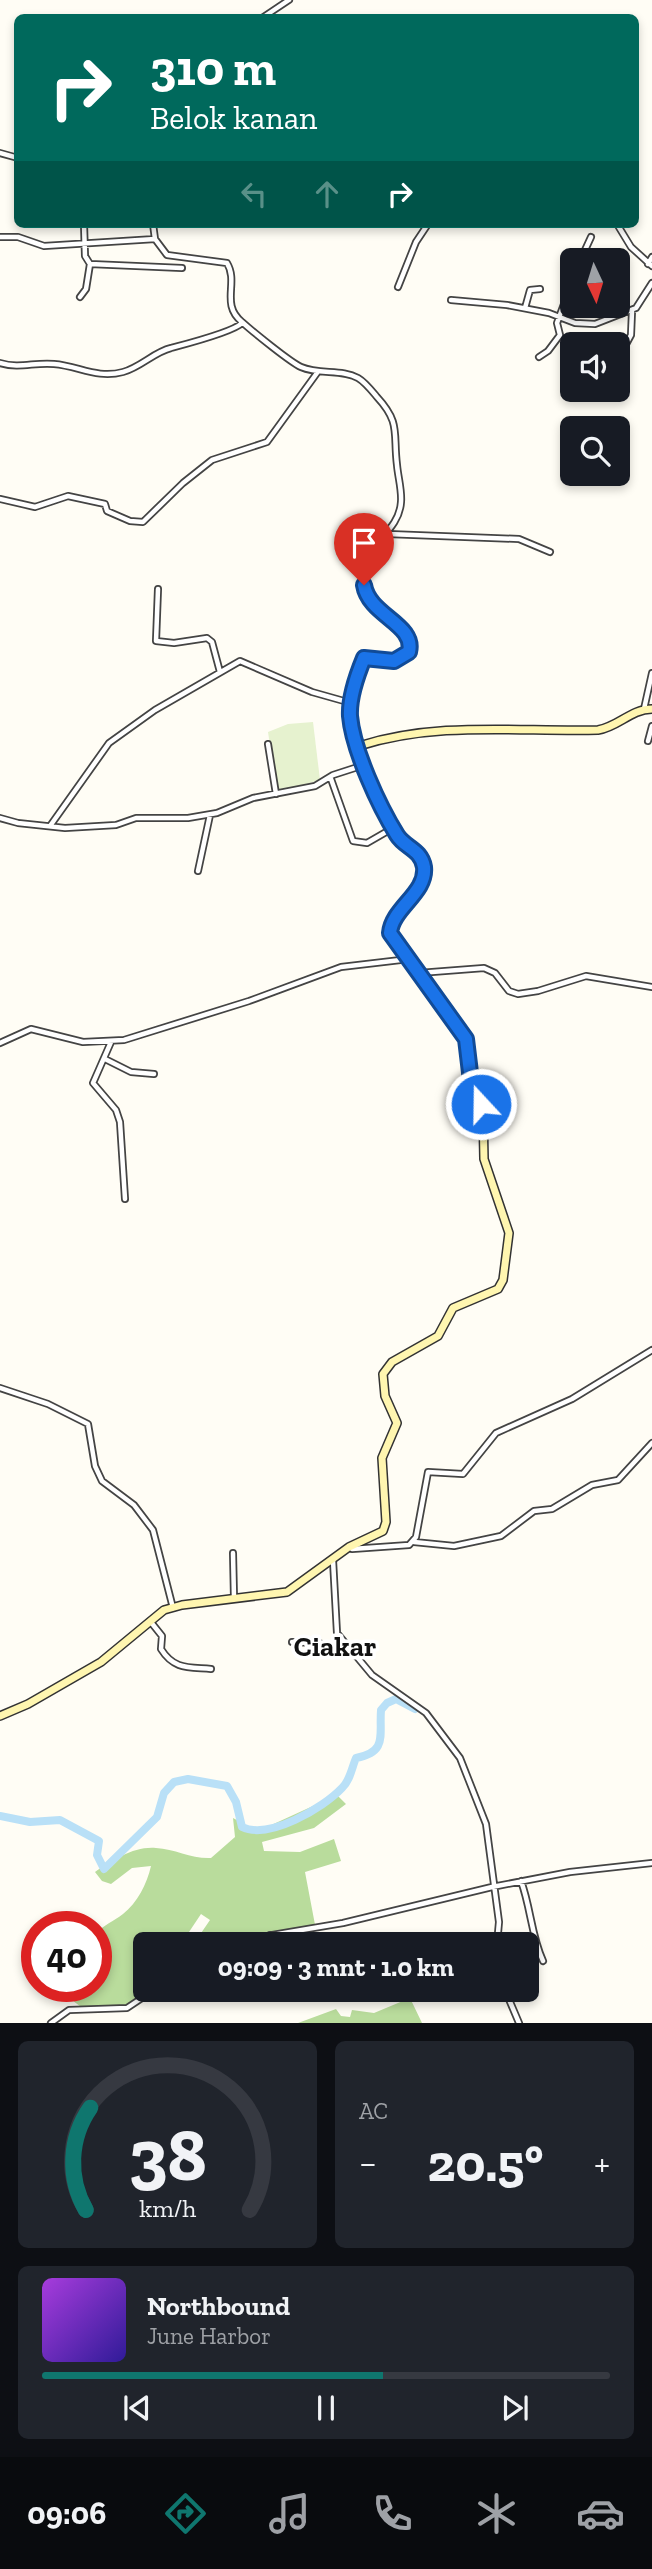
<!DOCTYPE html>
<html lang="id">
<head>
<meta charset="utf-8">
<style>
  :root { --surface:#171b24; --page:#20242c; --text:#f1f3f6; --muted:#9ea1a6; --line:#363941; --accent:#0f766e }
  body { margin:0; font-family:"Zilla Slab",serif; background:var(--page); color:var(--text); height:100vh; display:flex; flex-direction:column; font-size:26px; white-space:nowrap }
  * { box-sizing:border-box; margin:0 }
  p { font-size:23px; color:var(--muted) }
  .icon { flex:none; width:38px; height:38px; fill:none; stroke:currentColor; stroke-width:2; stroke-linecap:round; stroke-linejoin:round }
  .map { position:relative; height:2023px; overflow:hidden }
  .sheet { display:flex; flex-direction:column; gap:18px; padding:18px; background:#0d0f14; flex:1 }
  .sheet>* { flex:none }
  .guide { position:absolute; left:14px; top:14px; width:625px; height:214px; border-radius:10px; box-shadow:0 4px 10px #0003; background:#00695c; color:#fff; overflow:hidden }
  .needle { width:46px; rotate:176deg }
  .fabs { position:absolute; left:560px; top:248px; display:grid; gap:14px }
  .fabs a { display:grid; place-items:center; width:70px; height:70px; border-radius:10px; background:var(--surface); box-shadow:0 4px 10px #0003; font-size:35px }
  .speed { position:absolute; left:21px; top:1911px; display:flex; gap:14px; font-size:35px; font-weight:700; text-align:center }
  .speed>* { display:grid; place-content:center; width:91px; height:91px; border-radius:50%; background:var(--surface); box-shadow:0 4px 10px #0003; line-height:1 }
  .speed .limit { border:10px solid #d22; background:#fff; color:#111 }
  .pin { position:absolute; display:grid; place-items:center; width:60px; height:60px; color:#fff; margin:-72px -30px; border-radius:50% 50% 50% 0; rotate:-45deg; box-shadow:0 0 7px #0007 }
  .pin .icon { rotate:45deg }
  .me { position:absolute; width:77px; margin:-38px; rotate:339deg; stroke-linejoin:round; filter:drop-shadow(0 0 5px #0008) }
  .turn { display:flex; align-items:center; gap:24px; height:147px; padding:0 21px; font-size:32px }
  .turn .icon { width:91px; height:91px; stroke-width:2.5 }
  .turn b { display:block; font-size:49px; line-height:60px }
  .lanes { display:flex; align-items:center; height:66px; padding:0 21px; background:#0003; justify-content:center; gap:35px; direction:ltr }
  .lanes .off { opacity:.35 }
  .big { font-size:52px; font-weight:800; line-height:1.1 }
  .sheet .widget { flex:1; display:flex; flex-direction:column; justify-content:center; gap:10px; min-width:0; padding:0 24px; border-radius:10px; background:var(--page) }
  .sheet .dial { align-items:center; gap:0 }
  .dial svg { height:182px; overflow:visible; fill:none; stroke:var(--line); stroke-width:7; stroke-linecap:round; text-anchor:middle }
  .dial text { fill:var(--text); stroke:none }
  .song { display:flex; align-items:center; gap:21px }
  .cover { width:84px; height:84px; border-radius:10px; background:linear-gradient(135deg,hsl(280 70% 55%),hsl(250 70% 35%)) }
  .played { height:7px; border-radius:4px; background:linear-gradient(90deg,var(--accent) 60%,var(--line) 60%) }
  .keys { display:flex; justify-content:space-around; direction:ltr }
  .heat { display:flex; justify-content:space-between; align-items:center; font-size:38px; direction:ltr }
  .sheet .tiles { flex:1; display:grid; gap:18px; grid-template-columns:1fr 1fr }
  .widget:last-child { grid-column:span 2 }
  .trip { position:absolute; left:133px; top:1932px; width:406px; height:70px; border-radius:10px; background:var(--surface); box-shadow:0 4px 10px #0003; font-weight:800; line-height:70px; text-align:center }
  .dock { display:flex; height:112px; justify-content:space-around; align-items:center; background:#090b0e; color:var(--muted) }
  .dock .icon { width:49px; height:49px }
  .dock .current { color:var(--accent) }
  .dock b { font-size:32px; color:var(--text) }
  .map>svg:first-child { display:block }
  .forest { fill:#b9dc9c }
  .pitch { fill:#e6f2cf }
  .lines { fill:none; stroke-linecap:round; stroke-linejoin:round }
  .river { stroke:#b9e0f7; stroke-width:8 }
  .street-casing { stroke:#444; stroke-width:8 }
  .secondary-casing { stroke:#333; stroke-width:10 }
  .street { stroke:#fff; stroke-width:4.5 }
  .secondary { stroke:#fff6b0; stroke-width:7 }
  .route-casing { stroke:#114b97; stroke-width:18 }
  .route { stroke:#1a73e8; stroke-width:12 }
  .labels { text-anchor:middle; stroke-width:7; stroke-linejoin:round; paint-order:stroke }
  .quarter-label { font-size:28px; font-weight:bold; fill:#111; stroke:#fff }
</style>
</head>
<body>
<div class="map">
<svg width="652" height="2023" viewBox="0 0 652 2023">
  <rect width="100%" height="100%" fill="#fffdf5"/>
  <path class="forest" d="M 337,1795 L 346,1804 L 314,1828 L 262,1842 L 264,1851 L 300,1852 L 334,1839 L 341,1861 L 305,1872 L 316,1930 L 221,1944 L 198,1944 L 197,1939 L 210,1920 L 201,1914 L 181,1944 L 145,1944 L 145,1981 L 136,1987 L 141,1999 C 123,2008 103,2018 83,2008 C 71,2001 67,1992 51,1986 L 96,1986 L 96,1934 C 104,1924 113,1922 123,1914 C 137,1903 147,1884 151,1866 L 132,1868 L 111,1884 L 102,1881 L 95,1872 C 113,1860 134,1846 156,1848 C 175,1849 192,1859 211,1858 L 235,1837 L 233,1818 L 255,1830 L 267,1827 Z
    M 410,1998 L 422,2023 L 298,2023 L 336,2009 L 341,2016 L 350,2017 L 352,2010 L 374,2013 Z"/>
  <path class="pitch" d="M 313,722 L 320,780 L 277,792 L 268,732 L 288,724 Z"/>
  <g class="lines">
    <path class="river" d="M 0,1816 L 30,1822 L 60,1820 L 99,1841 L 97,1855 L 104,1869 L 157,1817 L 164,1793 L 174,1782 L 188,1779 L 227,1786 L 236,1802 L 242,1827 C 269,1840 323,1808 342,1788 C 350,1781 352,1767 356,1758 C 388,1752 379,1735 381,1710 L 387,1703 L 396,1699 L 415,1709"/>
    <defs>
      <path id="street" d="M 262,18 L 289,0
        M 0,153 L 18,158
        M 84,224 L 85,256 L 90,264 L 182,268
        M 153,224 L 155,239 L 167,255 L 227,263 C 239,283 220,304 242,322 C 252,331 290,362 301,367 C 319,375 342,369 358,378 C 365,382 372,391 377,397 C 401,423 393,433 397,465 C 398,477 402,490 401,502 C 399,534 362,544 363,576 C 364,582 363,591 366,597 C 376,618 416,624 409,652 L 394,661 L 366,657 L 362,661 C 354,691 345,717 359,746
        M 617,224 L 631,247 L 652,266
        M 0,237 L 18,237 L 44,246 L 155,239
        M 580,261 L 591,237
        M 648,264 L 652,257
        M 398,287 L 416,242 L 428,224
        M 80,297 L 86,289 L 90,264
        M 451,300 L 507,305 L 549,313 L 575,323 L 595,324 L 636,308 L 652,283
        M 525,308 L 530,290 L 540,289
        M 624,348 L 631,335 L 632,311
        M 539,357 L 548,351 L 560,335 L 557,323 L 572,282
        M 0,363 C 20,369 34,362 54,364 C 79,366 97,379 123,372 C 141,367 154,352 171,348 C 186,344 233,332 242,323
        M 0,499 L 35,507 L 68,496 L 105,504 L 107,511 L 130,521 L 143,522 L 183,483 L 212,460 L 267,442 L 317,373
        M 388,534 L 519,539 L 550,552
        M 158,589 L 156,641 L 174,643 L 207,638 L 212,642 L 220,672
        M 644,709 L 652,673
        M 648,741 L 652,726
        M 268,744 L 276,794
        M 331,779 L 353,841 L 367,843 L 393,828
        M 0,818 L 18,823 L 65,828 L 116,825 L 136,818 L 188,818 L 217,813 L 253,798 L 315,786 L 333,775 L 364,765
        M 50,826 L 109,743 L 155,710 L 240,661 L 312,692 L 351,703
        M 198,871 L 210,815
        M 419,973 L 484,968 L 495,973 L 509,991 L 518,994 L 538,991 L 586,976 L 652,987
        M 111,1042 L 93,1083 L 116,1110 L 120,1122 L 125,1199
        M 0,1043 L 31,1029 L 83,1042 L 124,1040 L 249,1001 L 341,967 L 409,959
        M 105,1059 L 131,1072 L 154,1074
        M 0,1388 L 48,1404 L 88,1424 L 95,1466 L 102,1481 L 134,1505 L 153,1530 L 173,1608
        M 414,1542 L 454,1546 L 501,1536 L 534,1511 L 552,1509 L 592,1485 L 618,1480 L 652,1443
        M 352,1549 L 409,1545 L 416,1537 L 428,1472 L 463,1474 L 496,1433 L 572,1399 L 652,1350
        M 233,1553 L 234,1598
        M 333,1560 L 337,1633 L 372,1675 L 426,1713 L 460,1758 L 486,1824 L 499,1922 L 497,1944
        M 150,1621 L 162,1636 L 161,1649 C 174,1670 189,1667 211,1669
        M 292,1642 L 319,1643 L 352,1653
        M 521,1881 C 531,1908 531,1935 543,1961
        M 218,1944 L 343,1923 L 492,1887 L 570,1872 L 652,1863
        M 270,1944 L 270,1935
        M 505,1990 L 519,2023
        M 258,1992 L 269,1991
        M 269,1992 L 308,1990
        M 51,2023 L 69,2010 L 127,2008 L 154,1990"/>
      <path id="secondary" d="M 0,1716 L 28,1704 L 101,1662 L 164,1610 L 182,1605 L 287,1592 L 349,1547 L 383,1531 L 386,1522 L 382,1458 L 397,1423 L 385,1396 L 383,1374 L 392,1362 L 438,1336 L 453,1308 L 498,1289 L 503,1280 L 509,1233 L 484,1159 L 483,1111 L 470,1081 L 466,1039 L 390,933 C 392,909 421,896 423,872 C 426,851 406,849 397,835 C 380,807 367,777 359,746 C 438,721 517,732 598,730 C 618,727 631,709 652,709"/>
    </defs>
    <use href="#street" class="street-casing"/>
    <use href="#secondary" class="secondary-casing"/>
    <use href="#street" class="street"/>
    <use href="#secondary" class="secondary"/>
  </g>
  <g class="lines">
    <defs>
      <path id="route" d="M 364,585 C 369,616 416,624 409,652 L 394,661 L 364,658 C 357,675 349,698 350,716 C 353,750 379,806 397,835 C 405,848 421,849 424,867 C 427,893 392,908 390,933 L 466,1039 L 471,1081 L 481,1104"/>
    </defs>
    <use href="#route" class="route-casing"/>
    <use href="#route" class="route"/>
  </g>
  <g class="labels">
    <g class="quarter-label">
      <text x="335" y="1656">Ciakar</text>
    </g>
  </g>
</svg>
<div class="fabs">
<a><svg class="needle" viewBox="-14 -14 28 28"><path d="M0-13l5 13h-10z" fill="#e53935"/><path d="M0 13l5-13h-10z" fill="#9ea1a6"/></svg></a>
<a><svg class="icon" aria-label="sound" viewBox="0 0 24 24"><path d="M4 9h4l5-4v14l-5-4H4zM17 9q2 3 0 6"/></svg></a>
<a><svg class="icon" aria-label="search" viewBox="0 0 24 24"><circle cx="10" cy="10" r="6"/><path d="M15 15l6 6"/></svg></a>
</div>
<div class="speed"><div class="limit">40</div></div>
<div class="pin" style="left:364px;top:585px;background:#d93025"><svg class="icon" aria-label="arrive" viewBox="0 0 24 24"><path d="M6 21V4h12l-3 4 3 4H6"/></svg></div>
<svg class="me" style="left:481px;top:1104px" viewBox="-20 -20 40 40"><circle r="17" fill="#1a73e8" stroke="#fff" stroke-width="3"/><path d="M0-11L8 9 0 5-8 9z" fill="#fff"/></svg>
<div class="trip">09:09 · 3 mnt · 1.0 km</div>
<div class="guide">
<div class="turn"><svg class="icon" aria-label="right" viewBox="0 0 24 24"><path d="M7 20v-9h11M14 6l5 5-5 5"/></svg><div><b>310 m</b>Belok kanan</div></div>
<div class="lanes"><svg class="icon off" aria-label="left" viewBox="0 0 24 24"><path d="M17 20v-9H6M10 6l-5 5 5 5"/></svg><svg class="icon off" aria-label="ahead" viewBox="0 0 24 24"><path d="M12 20V5M6 11l6-6 6 6"/></svg><svg class="icon" aria-label="right" viewBox="0 0 24 24"><path d="M7 20v-9h11M14 6l5 5-5 5"/></svg></div>
</div>
</div>
<section class="sheet">
<div class="tiles">
<div class="widget dial"><svg viewBox="0 0 100 80">
<path d="M14 69A42 42 0 1 1 86 69"/>
<path d="M14 69A42 42 0 0 1 16 24" stroke="#0f766e"/>
<text x="50" y="56" font-size="32" font-weight="700">38</text>
<text x="50" y="72" font-size="11">km/h</text>
</svg></div>
<div class="widget"><p>AC</p>
<div class="heat"><a>−</a><b class="big">20.5°</b><a>+</a></div>
</div>
<div class="widget">
<div class="song"><i class="cover"></i><div><b>Northbound</b><p>June Harbor</p></div></div>
<div class="played"></div>
<div class="keys"><svg class="icon" aria-label="previous" viewBox="0 0 24 24"><path d="M18 5L8 12l10 7zM5 5v14"/></svg><svg class="icon" aria-label="pause" viewBox="0 0 24 24"><path d="M8 5v14M16 5v14"/></svg><svg class="icon" aria-label="next" viewBox="0 0 24 24"><path d="M6 5l10 7-10 7zM19 5v14"/></svg></div>
</div>
</div>
</section>
<nav class="dock">
<b>09:06</b>
<svg class="icon current" aria-label="directions" viewBox="0 0 24 24"><path d="M12 3l9 9-9 9-9-9zM9 14v-3h6M13 9l2 2-2 2"/></svg>
<svg class="icon" aria-label="music" viewBox="0 0 24 24"><path d="M9 18V5l10-2v13"/><circle cx="6" cy="18" r="3"/><circle cx="16" cy="16" r="3"/></svg>
<svg class="icon" aria-label="phone" viewBox="0 0 24 24"><path d="M5 4h4l2 5-3 2q2 4 5 5l2-3 5 2v4C11 20 4 13 5 4z"/></svg>
<svg class="icon" aria-label="climate" viewBox="0 0 24 24"><path d="M12 3v18M4 7l16 10M4 17L20 7"/></svg>
<svg class="icon" aria-label="car" viewBox="0 0 24 24"><path d="M5 17H2v-5l4-1 3-4h7l3 4 3 1v5h-3M9 17h6M6 11h13"/><circle cx="7" cy="17" r="2"/><circle cx="17" cy="17" r="2"/></svg>
</nav>
</body>
</html>
